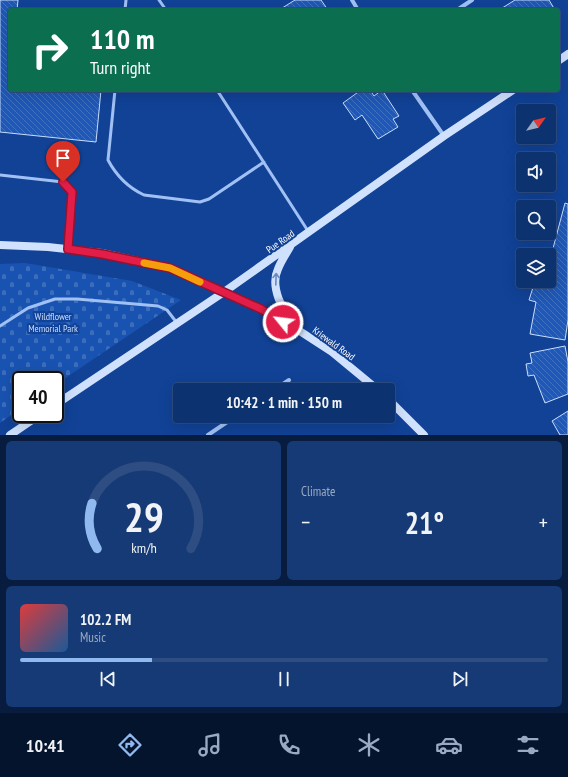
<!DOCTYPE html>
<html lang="en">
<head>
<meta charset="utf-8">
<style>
  :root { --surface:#0d3270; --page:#163a75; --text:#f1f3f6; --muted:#9aaac3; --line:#2d4d83; --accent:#90b9f0 }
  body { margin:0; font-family:"PT Sans Narrow",sans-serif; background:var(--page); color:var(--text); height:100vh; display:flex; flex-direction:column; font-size:15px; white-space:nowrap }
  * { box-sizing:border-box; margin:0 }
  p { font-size:13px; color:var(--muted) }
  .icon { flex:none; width:22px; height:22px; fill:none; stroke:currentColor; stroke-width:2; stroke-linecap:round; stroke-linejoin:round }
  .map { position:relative; height:435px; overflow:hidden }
  .details { display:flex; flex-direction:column; gap:6px; padding:6px; background:#071c3e; flex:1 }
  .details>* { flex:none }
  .top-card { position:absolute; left:8px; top:8px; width:552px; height:84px; border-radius:4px; box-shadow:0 4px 16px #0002,0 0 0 1px var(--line); background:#0b6e4f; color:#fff; overflow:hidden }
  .needle { width:26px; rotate:56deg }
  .controls { position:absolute; left:516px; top:104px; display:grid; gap:8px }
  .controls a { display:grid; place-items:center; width:40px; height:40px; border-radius:4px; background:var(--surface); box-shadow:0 4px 16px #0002,0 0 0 1px var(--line); font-size:20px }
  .speed { position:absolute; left:12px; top:371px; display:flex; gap:8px; font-size:20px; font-weight:700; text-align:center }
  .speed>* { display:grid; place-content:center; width:52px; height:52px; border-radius:50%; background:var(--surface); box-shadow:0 4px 16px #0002,0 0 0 1px var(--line); line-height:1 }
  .speed .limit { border:2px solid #111; border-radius:6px; background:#fff; color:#111 }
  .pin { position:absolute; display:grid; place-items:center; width:34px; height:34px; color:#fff; margin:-41px -17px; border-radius:50% 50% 50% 0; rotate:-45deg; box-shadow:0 0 4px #0007 }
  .pin .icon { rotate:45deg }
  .me { position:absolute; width:44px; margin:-22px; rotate:299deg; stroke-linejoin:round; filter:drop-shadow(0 0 3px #0008) }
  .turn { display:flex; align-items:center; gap:14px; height:84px; padding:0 16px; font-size:18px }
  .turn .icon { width:52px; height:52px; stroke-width:2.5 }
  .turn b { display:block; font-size:28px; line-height:34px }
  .big { font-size:30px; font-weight:700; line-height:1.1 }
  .details .widget { flex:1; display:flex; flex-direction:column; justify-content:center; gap:6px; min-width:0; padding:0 14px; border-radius:6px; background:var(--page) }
  .details .dial { align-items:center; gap:0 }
  .dial svg { height:104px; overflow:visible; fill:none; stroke:var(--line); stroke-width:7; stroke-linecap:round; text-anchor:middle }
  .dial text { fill:var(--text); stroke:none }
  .song { display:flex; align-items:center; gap:12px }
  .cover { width:48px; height:48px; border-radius:6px; background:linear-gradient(135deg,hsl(0 70% 55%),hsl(210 70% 35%)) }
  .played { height:4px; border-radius:2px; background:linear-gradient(90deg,var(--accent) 25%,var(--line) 25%) }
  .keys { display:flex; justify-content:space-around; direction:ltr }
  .heat { display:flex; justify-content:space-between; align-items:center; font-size:22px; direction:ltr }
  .details .tiles { flex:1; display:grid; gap:6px; grid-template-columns:1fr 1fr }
  .widget:last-child { grid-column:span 2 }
  .trip { position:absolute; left:173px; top:383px; width:222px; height:40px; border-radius:4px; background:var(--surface); box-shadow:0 4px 16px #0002,0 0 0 1px var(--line); font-weight:700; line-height:40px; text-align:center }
  .dock { display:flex; height:64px; justify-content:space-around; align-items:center; background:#05142d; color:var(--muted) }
  .dock .icon { width:28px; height:28px }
  .dock .on { color:var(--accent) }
  .dock b { font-size:18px; color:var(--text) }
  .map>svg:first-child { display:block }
  .cemetery { fill:url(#cemetery-stones) }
  .building { fill:url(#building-back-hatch); stroke:#c9ddfe }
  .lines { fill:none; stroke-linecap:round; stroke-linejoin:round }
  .lane { stroke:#a1c1f4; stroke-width:3 }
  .street { stroke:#a1c1f4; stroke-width:4 }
  .secondary { stroke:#d0e1fd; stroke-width:8 }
  .oneway { stroke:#678ac4 }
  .route-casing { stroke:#92132f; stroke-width:10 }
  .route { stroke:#e11d48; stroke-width:7 }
  .slow { stroke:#f59e0b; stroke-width:7 }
  .labels { text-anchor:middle; stroke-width:4; stroke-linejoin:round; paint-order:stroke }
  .street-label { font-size:10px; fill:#fff; stroke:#114296 }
  .park-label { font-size:10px; fill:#c9ddfe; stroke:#114296 }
</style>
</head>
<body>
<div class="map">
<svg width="568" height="435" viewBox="0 0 568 435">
  <defs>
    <pattern id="cemetery-stones" width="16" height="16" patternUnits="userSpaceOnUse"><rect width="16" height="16" fill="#1953b1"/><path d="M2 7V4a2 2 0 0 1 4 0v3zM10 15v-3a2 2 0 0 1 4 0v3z" fill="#3c6dbd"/></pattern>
    <pattern id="building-back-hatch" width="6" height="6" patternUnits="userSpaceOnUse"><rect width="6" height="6" fill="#1f58b6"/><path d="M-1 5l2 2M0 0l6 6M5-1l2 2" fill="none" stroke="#4171c1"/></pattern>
  </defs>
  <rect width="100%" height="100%" fill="#114296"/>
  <path class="cemetery" d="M 25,263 L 132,281 L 181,300 L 55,385 L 55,380 L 21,380 L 21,408 L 0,423 L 0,264 Z"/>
  <path class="building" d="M 0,0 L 18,0 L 17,10 L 10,10 L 10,90 L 101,90 L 96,142 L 0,132 Z
    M 295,0 L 321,0 L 328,10 L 279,10 Z
    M 515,0 L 549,0 L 555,10 L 499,10 Z
    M 361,90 L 370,90 L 374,96 L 382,90 L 399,116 L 393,119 L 398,127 L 378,139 L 362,115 L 355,120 L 343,103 Z
    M 565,203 L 568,204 L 568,320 L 565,340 L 530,334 L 536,302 L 529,300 L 535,281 L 549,281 L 549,255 L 551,256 Z
    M 565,346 L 568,362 L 568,394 L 545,403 L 534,375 L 528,376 L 526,364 L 532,363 L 530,353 Z
    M 568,411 L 568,435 L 560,435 L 552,421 Z"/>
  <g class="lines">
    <path class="lane" d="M 159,0 L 166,10
      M 125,10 L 126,0
      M 115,90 L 108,160 C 116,175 129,188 144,195 L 200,202 L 209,199 L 264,162
      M 217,90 L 308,231
      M 0,175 L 63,182 L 72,192 L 68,249
      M 0,326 L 28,308 L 55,299 L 77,299 L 158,306 L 167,310 L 177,323"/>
    <path class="street" d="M 352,0 L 358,10
      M 457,10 L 472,0
      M 412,90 L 444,136
      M 274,390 L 289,380
      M 208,435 L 236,416"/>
    <path class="secondary" d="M 558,61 L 568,54
      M 0,245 L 48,247 L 102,253 L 170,268 L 261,309 L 295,328 L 332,352 L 378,390
      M 290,247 C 286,254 281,261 278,269 C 269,288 284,311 294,327
      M 388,399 L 424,435
      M 55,405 L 224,292 L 444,136 L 513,90
      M 10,435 L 41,414"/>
  </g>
  <defs><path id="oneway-shaft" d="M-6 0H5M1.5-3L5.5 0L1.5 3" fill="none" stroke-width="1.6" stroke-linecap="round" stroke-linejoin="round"/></defs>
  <use class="oneway" href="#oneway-shaft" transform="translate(276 279) rotate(-88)"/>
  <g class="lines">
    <defs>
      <path id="route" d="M 63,182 L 72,192 L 68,249 L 102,254 L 170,268 L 261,309 L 283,322"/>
    </defs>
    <use href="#route" class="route-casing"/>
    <use href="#route" class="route"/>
    <path class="slow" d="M 144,263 L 170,268 L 200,282"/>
  </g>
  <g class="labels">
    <g class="street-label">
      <text transform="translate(280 241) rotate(-35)" y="4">Pue Road</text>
      <text transform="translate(334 343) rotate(36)" y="4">Kriewald Road</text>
    </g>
    <g class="park-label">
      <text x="53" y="320">Wildflower<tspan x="53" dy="12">Memorial Park</tspan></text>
    </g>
  </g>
</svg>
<div class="controls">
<a><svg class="needle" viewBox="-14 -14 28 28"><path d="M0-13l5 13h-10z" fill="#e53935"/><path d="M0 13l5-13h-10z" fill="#9aaac3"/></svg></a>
<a><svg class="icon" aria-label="sound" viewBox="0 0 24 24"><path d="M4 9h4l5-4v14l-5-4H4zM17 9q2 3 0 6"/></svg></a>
<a><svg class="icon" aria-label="search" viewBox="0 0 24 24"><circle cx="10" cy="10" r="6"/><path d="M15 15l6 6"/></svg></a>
<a><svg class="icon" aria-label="layers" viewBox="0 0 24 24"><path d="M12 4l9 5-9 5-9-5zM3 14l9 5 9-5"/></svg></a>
</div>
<div class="speed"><div class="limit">40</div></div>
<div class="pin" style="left:63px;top:182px;background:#d93025"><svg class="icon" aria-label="arrive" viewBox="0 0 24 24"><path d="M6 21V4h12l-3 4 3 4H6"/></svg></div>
<svg class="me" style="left:283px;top:322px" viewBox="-20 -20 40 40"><circle r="17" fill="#e11d48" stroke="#fff" stroke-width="3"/><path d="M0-11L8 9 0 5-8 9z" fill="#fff"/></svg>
<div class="trip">10:42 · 1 min · 150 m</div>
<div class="top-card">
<div class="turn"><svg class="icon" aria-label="right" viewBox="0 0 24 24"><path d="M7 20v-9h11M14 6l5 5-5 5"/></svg><div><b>110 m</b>Turn right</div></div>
</div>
</div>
<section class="details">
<div class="tiles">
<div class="widget dial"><svg viewBox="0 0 100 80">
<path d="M14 69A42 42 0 1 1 86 69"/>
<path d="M14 69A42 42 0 0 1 10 34" stroke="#90b9f0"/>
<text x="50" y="56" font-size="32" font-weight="700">29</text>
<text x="50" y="72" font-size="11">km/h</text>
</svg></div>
<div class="widget"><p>Climate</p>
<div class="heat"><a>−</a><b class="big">21°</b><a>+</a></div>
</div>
<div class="widget">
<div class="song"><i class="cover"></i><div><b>102.2 FM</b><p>Music</p></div></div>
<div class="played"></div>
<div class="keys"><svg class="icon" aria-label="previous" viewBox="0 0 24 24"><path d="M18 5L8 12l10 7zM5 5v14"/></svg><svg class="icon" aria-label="pause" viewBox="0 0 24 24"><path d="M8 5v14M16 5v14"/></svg><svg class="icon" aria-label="next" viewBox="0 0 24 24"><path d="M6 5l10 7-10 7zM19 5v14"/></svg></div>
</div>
</div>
</section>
<nav class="dock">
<b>10:41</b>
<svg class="icon on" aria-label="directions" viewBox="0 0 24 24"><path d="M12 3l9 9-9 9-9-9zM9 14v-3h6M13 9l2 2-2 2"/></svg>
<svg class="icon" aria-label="music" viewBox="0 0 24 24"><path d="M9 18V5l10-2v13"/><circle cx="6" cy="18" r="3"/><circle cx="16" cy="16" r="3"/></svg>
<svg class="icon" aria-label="phone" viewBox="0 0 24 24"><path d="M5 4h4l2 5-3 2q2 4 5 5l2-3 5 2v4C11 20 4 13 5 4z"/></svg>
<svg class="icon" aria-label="climate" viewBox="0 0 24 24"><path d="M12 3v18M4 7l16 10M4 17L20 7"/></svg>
<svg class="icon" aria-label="car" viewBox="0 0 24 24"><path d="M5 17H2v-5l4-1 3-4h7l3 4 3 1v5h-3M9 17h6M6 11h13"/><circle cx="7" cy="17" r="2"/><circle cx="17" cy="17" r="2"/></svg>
<svg class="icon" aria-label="filters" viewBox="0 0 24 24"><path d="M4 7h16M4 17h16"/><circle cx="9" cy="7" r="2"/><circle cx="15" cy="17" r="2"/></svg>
</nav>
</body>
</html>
